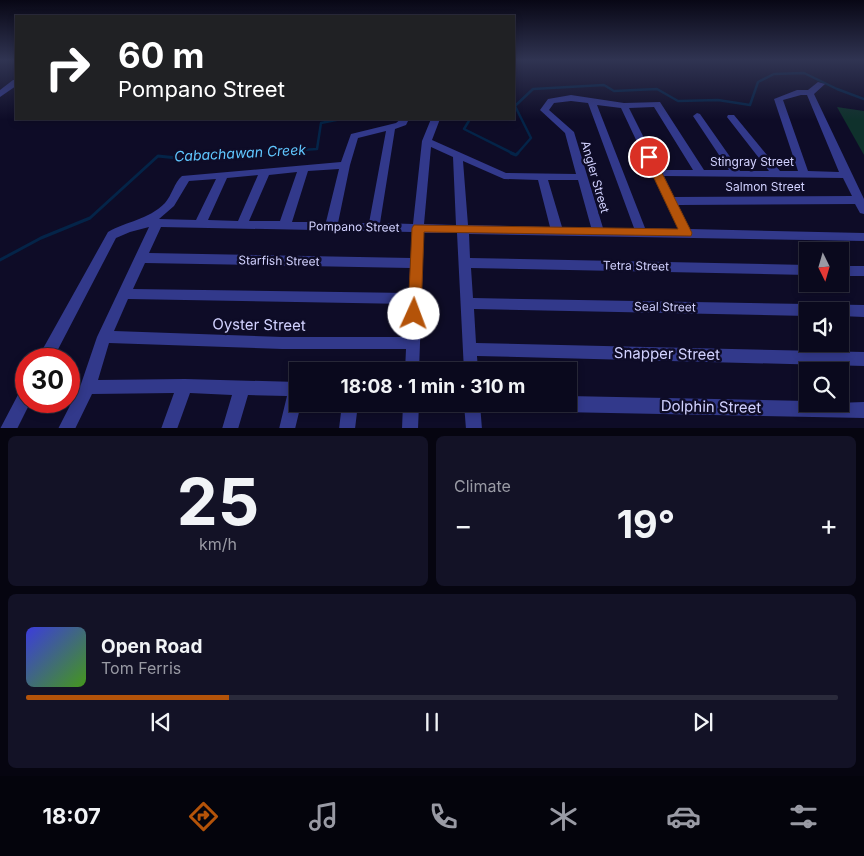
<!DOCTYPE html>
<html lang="en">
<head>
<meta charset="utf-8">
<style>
  :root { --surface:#0a091d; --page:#131226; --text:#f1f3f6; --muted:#999aa4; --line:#2a2a3b; --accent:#b45309 }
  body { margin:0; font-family:Inter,sans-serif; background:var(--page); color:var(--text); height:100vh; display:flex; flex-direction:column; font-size:19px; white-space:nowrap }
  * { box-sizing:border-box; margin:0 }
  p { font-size:16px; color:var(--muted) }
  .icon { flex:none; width:28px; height:28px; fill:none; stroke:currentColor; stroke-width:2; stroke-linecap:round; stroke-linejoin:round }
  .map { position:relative; height:428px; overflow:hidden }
  .details { display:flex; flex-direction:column; gap:8px; padding:8px; background:#060510; flex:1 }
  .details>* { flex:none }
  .guide { position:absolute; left:15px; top:15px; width:500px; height:105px; border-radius:0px; box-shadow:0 2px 8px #0003,0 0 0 1px var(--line); background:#202124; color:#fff; overflow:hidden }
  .needle { width:32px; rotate:175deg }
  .controls { position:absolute; left:799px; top:242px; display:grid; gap:10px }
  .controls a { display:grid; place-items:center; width:50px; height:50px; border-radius:0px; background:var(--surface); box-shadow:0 2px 8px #0003,0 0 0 1px var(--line); font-size:25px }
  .speed { position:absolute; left:15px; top:348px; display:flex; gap:10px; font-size:25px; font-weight:700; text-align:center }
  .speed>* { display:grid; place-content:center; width:65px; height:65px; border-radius:50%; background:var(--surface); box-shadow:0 2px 8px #0003,0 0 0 1px var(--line); line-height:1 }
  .speed .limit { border:8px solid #d22; background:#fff; color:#111 }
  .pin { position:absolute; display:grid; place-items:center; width:42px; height:42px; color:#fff; margin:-21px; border:2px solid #fff; border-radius:50%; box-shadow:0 1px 5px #0007 }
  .me { position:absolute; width:55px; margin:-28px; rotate:2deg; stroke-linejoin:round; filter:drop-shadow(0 0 4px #0008) }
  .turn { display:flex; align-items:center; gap:18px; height:105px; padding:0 20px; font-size:22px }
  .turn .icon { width:65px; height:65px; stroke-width:2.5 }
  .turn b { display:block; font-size:35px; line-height:42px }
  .big { font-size:38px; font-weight:700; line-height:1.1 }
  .details .widget { flex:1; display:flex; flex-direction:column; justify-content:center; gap:8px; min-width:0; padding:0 18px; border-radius:8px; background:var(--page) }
  .details .dial { align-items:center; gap:0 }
  .dial b { font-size:65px; line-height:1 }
  .song { display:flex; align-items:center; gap:15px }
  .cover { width:60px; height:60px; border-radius:8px; background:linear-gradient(135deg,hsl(240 70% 55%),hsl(100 70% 35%)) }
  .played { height:5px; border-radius:2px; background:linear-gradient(90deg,var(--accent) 25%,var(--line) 25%) }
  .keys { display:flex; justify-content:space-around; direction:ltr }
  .heat { display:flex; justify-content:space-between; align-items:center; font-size:28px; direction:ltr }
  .details .tiles { flex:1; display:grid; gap:8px; grid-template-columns:1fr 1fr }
  .widget:last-child { grid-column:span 2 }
  .trip { position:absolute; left:289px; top:362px; width:288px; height:50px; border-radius:0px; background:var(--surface); box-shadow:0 2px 8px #0003,0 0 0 1px var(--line); font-weight:700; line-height:50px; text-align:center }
  .tabs { display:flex; height:80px; justify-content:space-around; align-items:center; background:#04040c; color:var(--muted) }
  .tabs .icon { width:35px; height:35px }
  .tabs .selected { color:var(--accent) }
  .tabs b { font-size:22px; color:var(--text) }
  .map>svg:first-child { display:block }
  .green { fill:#0f312c }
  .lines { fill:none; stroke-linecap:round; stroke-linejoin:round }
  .stream-far1 { stroke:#042448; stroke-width:2.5 }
  .stream { stroke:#042448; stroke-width:3 }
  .minor { fill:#32398b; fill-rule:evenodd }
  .route { fill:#b45309; stroke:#753606 }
  .labels { text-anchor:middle; stroke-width:5; stroke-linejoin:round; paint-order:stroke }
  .street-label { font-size:12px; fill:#d2d2ff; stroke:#0e0c27 }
  .water-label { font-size:14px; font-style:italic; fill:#60c7ff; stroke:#0e0c27 }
  .near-street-label { font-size:15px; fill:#d2d2ff; stroke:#0e0c27 }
</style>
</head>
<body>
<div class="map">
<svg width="864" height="429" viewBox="0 0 864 429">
  <rect width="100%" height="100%" fill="#0e0c27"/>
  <path class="green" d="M 837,107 L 864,111 L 864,155 Z"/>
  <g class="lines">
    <path class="stream-far1" d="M 470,119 L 464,129 L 514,154
      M 241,154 L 317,149 L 321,123 L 341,119
      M 517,154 L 531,138 L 515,106 L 533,89 L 604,85 L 614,91 L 657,89 L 678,101 L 718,100 L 750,105 L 758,82 L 774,74 L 804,73 L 837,89 L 864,99"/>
    <path class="stream" d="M 511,153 L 516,155 L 518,153
      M 0,260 L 41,238 L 90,218 L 158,156 L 177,158 L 260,153"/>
    <path class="minor" d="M 13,80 L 16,80 L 16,86 L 0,97 L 0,90 Z
      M 818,82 L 825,84 L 814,94 L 864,199 L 864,214 L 860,213 L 855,204 L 678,205 L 690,229 L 864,233 L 864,241 L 469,234 L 470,258 L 808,265 L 808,275 L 471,268 L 473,298 L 864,305 L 864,317 L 840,316 L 840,311 L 808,311 L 808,316 L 474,309 L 476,343 L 864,352 L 864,366 L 477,356 L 478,371 L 464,371 L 457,233 L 424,233 L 419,371 L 405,371 L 406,349 L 282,349 L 109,343 L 98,380 L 185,379 L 298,382 L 298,404 L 301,404 L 295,429 L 279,429 L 287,396 L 248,395 L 238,429 L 222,429 L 232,395 L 190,393 L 177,429 L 161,429 L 174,393 L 92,394 L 75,429 L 58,429 L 81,384 L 97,337 L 149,227 L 130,232 L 116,238 L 53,359 L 38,359 L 40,354 L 108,232 C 127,221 148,220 165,203 C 172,195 174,183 182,176 L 341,162 L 351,134 L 396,123 L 401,119 L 409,119 L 406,125 L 395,129 L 380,223 L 413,224 L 422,141 L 431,119 L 440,119 L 432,140 L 506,173 L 576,174 L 565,133 L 540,110 L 548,99 L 571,95 L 624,103 L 660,102 L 704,170 L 729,170 L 693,116 L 697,113 L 700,114 L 740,171 L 769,171 L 727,117 L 728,115 L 734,115 L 780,171 L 798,171 L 774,99 L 797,90 L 808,90 ZM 801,95 L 807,95 L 839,172 L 808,171 L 783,100 ZM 571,101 L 588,103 L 634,228 L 603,228 L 574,132 L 549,110 L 554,103 ZM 597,105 L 621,108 L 678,229 L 645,228 ZM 654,107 L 693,170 L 660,170 L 629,108 ZM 386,131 L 369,223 L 338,223 L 350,165 L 358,138 ZM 431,147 L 453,157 L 456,225 L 424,224 ZM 463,161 L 504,179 L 538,180 L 550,227 L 468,225 ZM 339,169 L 326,222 L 292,222 L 308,171 ZM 297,172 L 280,221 L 249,221 L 269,175 ZM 258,175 L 238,221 L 208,220 L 227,178 ZM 664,176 L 843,178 L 852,196 L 674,197 ZM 216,179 L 196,220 L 159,219 L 174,206 L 189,181 ZM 548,180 L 578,180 L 591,227 L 562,227 ZM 161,227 L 412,232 L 411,258 L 149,253 ZM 145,263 L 410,268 L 409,293 L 133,289 ZM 128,299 L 408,304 L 406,337 L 282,337 L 114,331 Z
      M 840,266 L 864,266 L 864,276 L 840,276 Z
      M 26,387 L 26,401 L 31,401 L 17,429 L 0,429 L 21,389 Z
      M 568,396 L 808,401 L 808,404 L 864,402 L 864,418 L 559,412 L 553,409 L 551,404 L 568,404 Z
      M 342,404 L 358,404 L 355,429 L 339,429 Z
      M 403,404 L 419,404 L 418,429 L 402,429 Z
      M 464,404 L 480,404 L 482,429 L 466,429 Z"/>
  </g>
  <linearGradient id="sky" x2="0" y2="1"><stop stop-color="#080715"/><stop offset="0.5" stop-color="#303452"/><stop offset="1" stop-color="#303452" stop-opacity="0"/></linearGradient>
  <rect width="864" height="120" fill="url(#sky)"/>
  <path class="route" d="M 646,154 L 653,154 L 654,157 L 692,233 L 691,236 L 424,232 L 421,314 L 419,318 L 414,320 L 410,318 L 408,314 L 412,228 L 414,225 L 678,229 L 644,157 Z"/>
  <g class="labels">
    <g class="street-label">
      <text x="752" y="166">Stingray Street</text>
      <text transform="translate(595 177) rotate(74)" y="4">Angler Street</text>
      <text x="765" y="191">Salmon Street</text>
      <text transform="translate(354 227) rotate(1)" y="4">Pompano Street</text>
      <text transform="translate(279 261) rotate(1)" y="4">Starfish Street</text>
      <text transform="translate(636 266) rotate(1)" y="4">Tetra Street</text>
      <text transform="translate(665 307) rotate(1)" y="4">Seal Street</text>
    </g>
    <g class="water-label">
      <text transform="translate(240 153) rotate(-3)" y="5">Cabachawan Creek</text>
    </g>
    <g class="near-street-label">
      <text transform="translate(259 325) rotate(1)" y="5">Oyster Street</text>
      <text transform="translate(667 354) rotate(1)" y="5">Snapper Street</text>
      <text transform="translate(711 407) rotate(1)" y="5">Dolphin Street</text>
    </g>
  </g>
</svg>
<div class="controls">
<a><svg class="needle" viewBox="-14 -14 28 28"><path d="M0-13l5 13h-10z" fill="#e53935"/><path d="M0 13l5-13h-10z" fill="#999aa4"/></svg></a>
<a><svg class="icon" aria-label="sound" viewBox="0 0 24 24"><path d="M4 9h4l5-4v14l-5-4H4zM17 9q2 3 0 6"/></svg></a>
<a><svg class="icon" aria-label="search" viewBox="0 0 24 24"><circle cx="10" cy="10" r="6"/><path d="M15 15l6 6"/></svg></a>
</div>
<div class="speed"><div class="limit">30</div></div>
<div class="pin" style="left:649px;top:157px;background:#d93025"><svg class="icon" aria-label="arrive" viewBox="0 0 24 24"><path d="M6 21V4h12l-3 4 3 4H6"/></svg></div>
<svg class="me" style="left:414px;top:314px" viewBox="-20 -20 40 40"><circle r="19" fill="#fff"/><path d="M0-13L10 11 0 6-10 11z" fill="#b45309"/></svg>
<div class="trip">18:08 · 1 min · 310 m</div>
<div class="guide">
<div class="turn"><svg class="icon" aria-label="right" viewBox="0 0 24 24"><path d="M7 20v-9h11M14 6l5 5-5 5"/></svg><div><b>60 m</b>Pompano Street</div></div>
</div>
</div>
<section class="details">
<div class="tiles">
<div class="widget dial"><b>25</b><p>km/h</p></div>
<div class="widget"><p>Climate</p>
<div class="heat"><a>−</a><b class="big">19°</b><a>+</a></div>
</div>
<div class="widget">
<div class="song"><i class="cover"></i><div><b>Open Road</b><p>Tom Ferris</p></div></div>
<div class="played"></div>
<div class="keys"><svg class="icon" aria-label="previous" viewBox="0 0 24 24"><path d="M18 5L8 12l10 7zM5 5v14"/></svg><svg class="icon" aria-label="pause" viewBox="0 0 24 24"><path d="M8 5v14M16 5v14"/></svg><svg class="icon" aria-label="next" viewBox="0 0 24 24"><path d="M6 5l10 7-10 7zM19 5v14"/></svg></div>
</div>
</div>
</section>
<nav class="tabs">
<b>18:07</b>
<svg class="icon selected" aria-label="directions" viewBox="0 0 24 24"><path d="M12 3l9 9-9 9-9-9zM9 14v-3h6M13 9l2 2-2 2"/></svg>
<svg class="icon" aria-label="music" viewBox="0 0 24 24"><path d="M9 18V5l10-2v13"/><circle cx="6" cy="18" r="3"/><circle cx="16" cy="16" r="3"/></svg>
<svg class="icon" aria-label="phone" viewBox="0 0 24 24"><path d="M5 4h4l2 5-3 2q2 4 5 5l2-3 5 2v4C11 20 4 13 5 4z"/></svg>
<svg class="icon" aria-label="climate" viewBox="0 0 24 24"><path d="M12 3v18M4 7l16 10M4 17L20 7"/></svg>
<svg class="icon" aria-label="car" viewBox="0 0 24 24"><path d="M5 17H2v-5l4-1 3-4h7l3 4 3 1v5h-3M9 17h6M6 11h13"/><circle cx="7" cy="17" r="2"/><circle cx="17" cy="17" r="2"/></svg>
<svg class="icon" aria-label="filters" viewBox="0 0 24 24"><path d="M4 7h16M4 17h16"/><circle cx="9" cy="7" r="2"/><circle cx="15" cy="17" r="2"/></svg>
</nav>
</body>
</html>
